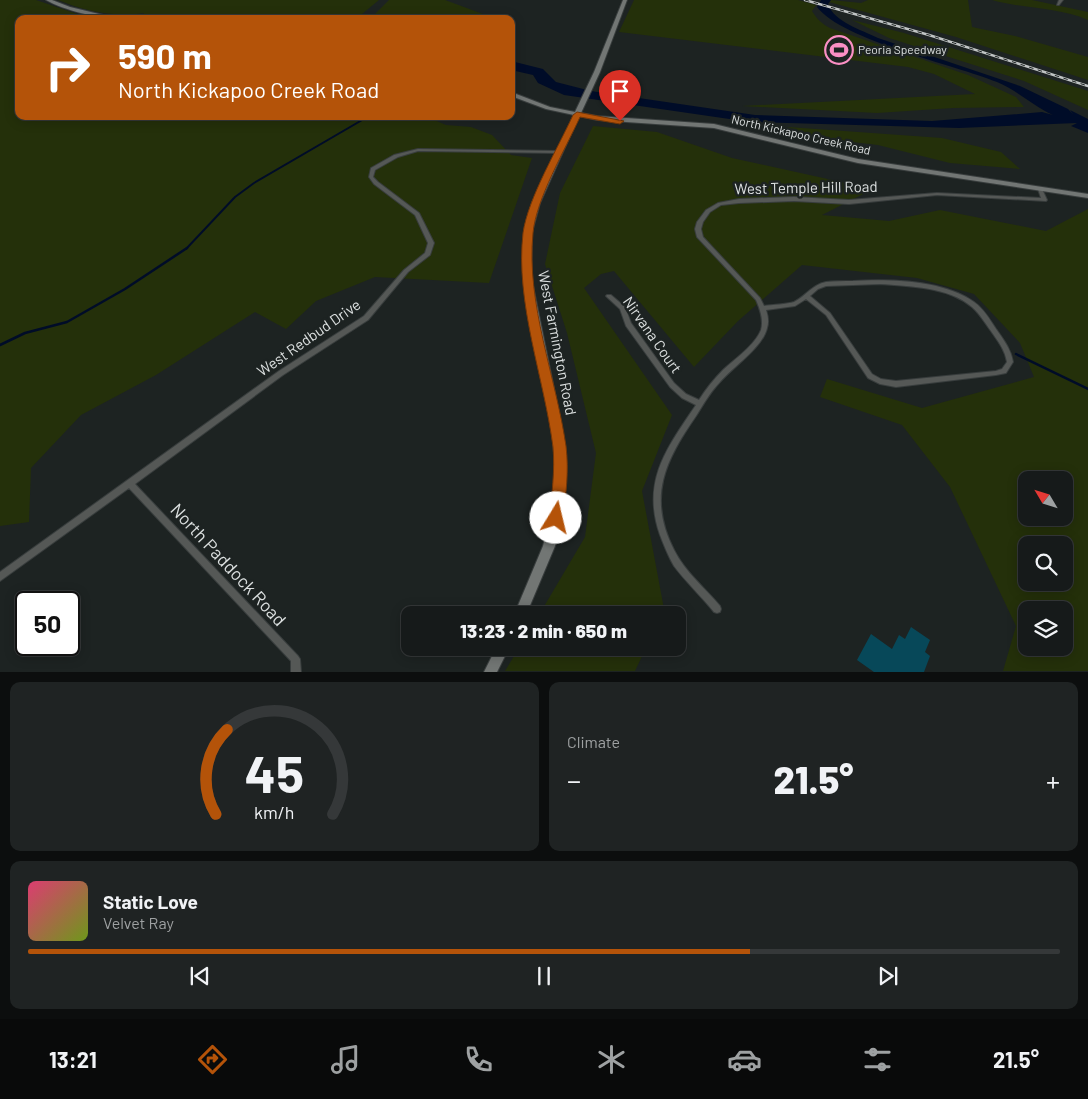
<!DOCTYPE html>
<html lang="en">
<head>
<meta charset="utf-8">
<style>
  :root { --surface:#161a1a; --page:#1f2323; --text:#f1f3f6; --muted:#9ea1a2; --line:#353839; --accent:#b45309 }
  body { margin:0; font-family:Barlow,sans-serif; background:var(--page); color:var(--text); height:100vh; display:flex; flex-direction:column; font-size:19px; white-space:nowrap }
  * { box-sizing:border-box; margin:0 }
  p { font-size:16px; color:var(--muted) }
  .icon { flex:none; width:28px; height:28px; fill:none; stroke:currentColor; stroke-width:2; stroke-linecap:round; stroke-linejoin:round }
  .map { position:relative; height:672px; overflow:hidden }
  .panel { display:flex; flex-direction:column; gap:10px; padding:10px; background:#0c0e0e; flex:1 }
  .panel>* { flex:none }
  .banner { position:absolute; left:15px; top:15px; width:500px; height:105px; border-radius:10px; box-shadow:0 2px 12px #0003,0 0 0 1px var(--line); background:#b45309; color:#fff; overflow:hidden }
  .needle { width:32px; rotate:308deg }
  .controls { position:absolute; left:1018px; top:471px; display:grid; gap:10px }
  .controls a { display:grid; place-items:center; width:55px; height:55px; border-radius:10px; background:var(--surface); box-shadow:0 2px 12px #0003,0 0 0 1px var(--line); font-size:25px }
  .speed { position:absolute; left:15px; top:591px; display:flex; gap:10px; font-size:25px; font-weight:700; text-align:center }
  .speed>* { display:grid; place-content:center; width:65px; height:65px; border-radius:50%; background:var(--surface); box-shadow:0 2px 12px #0003,0 0 0 1px var(--line); line-height:1 }
  .speed .limit { border:2px solid #111; border-radius:8px; background:#fff; color:#111 }
  .pin { position:absolute; display:grid; place-items:center; width:42px; height:42px; color:#fff; margin:-51px -21px; border-radius:50% 50% 50% 0; rotate:-45deg; box-shadow:0 0 5px #0007 }
  .pin .icon { rotate:45deg }
  .me { position:absolute; width:55px; margin:-28px; rotate:9deg; stroke-linejoin:round; filter:drop-shadow(0 0 4px #0008) }
  .turn { display:flex; align-items:center; gap:18px; height:105px; padding:0 20px; font-size:22px }
  .turn .icon { width:65px; height:65px; stroke-width:2.5 }
  .turn b { display:block; font-size:35px; line-height:42px }
  .big { font-size:38px; font-weight:800; line-height:1.1 }
  .panel .widget { flex:1; display:flex; flex-direction:column; justify-content:center; gap:8px; min-width:0; padding:0 18px; border-radius:10px; background:var(--page) }
  .panel .dial { align-items:center; gap:0 }
  .dial svg { height:130px; overflow:visible; fill:none; stroke:var(--line); stroke-width:7; stroke-linecap:round; text-anchor:middle }
  .dial text { fill:var(--text); stroke:none }
  .song { display:flex; align-items:center; gap:15px }
  .cover { width:60px; height:60px; border-radius:8px; background:linear-gradient(135deg,hsl(340 70% 55%),hsl(80 70% 35%)) }
  .played { height:5px; border-radius:2px; background:linear-gradient(90deg,var(--accent) 70%,var(--line) 70%) }
  .keys { display:flex; justify-content:space-around; direction:ltr }
  .heat { display:flex; justify-content:space-between; align-items:center; font-size:28px; direction:ltr }
  .panel .tiles { flex:1; display:grid; gap:10px; grid-template-columns:1fr 1fr }
  .widget:last-child { grid-column:span 2 }
  .trip { position:absolute; left:401px; top:606px; width:285px; height:50px; border-radius:10px; background:var(--surface); box-shadow:0 2px 12px #0003,0 0 0 1px var(--line); font-weight:800; line-height:50px; text-align:center }
  .tabs { display:flex; height:80px; justify-content:space-around; align-items:center; background:#090a0a; color:var(--muted) }
  .tabs .icon { width:35px; height:35px }
  .tabs .selected { color:var(--accent) }
  .tabs b { font-size:22px; color:var(--text) }
  .map>svg:first-child { display:block }
  .green { fill:#24300a; fill-rule:evenodd }
  .water { fill:#000c28 }
  .lines { fill:none; stroke-linecap:round; stroke-linejoin:round }
  .stream-far1 { stroke:#000c28; stroke-width:2 }
  .stream { stroke:#000c28; stroke-width:2.5 }
  .building { fill:#074859 }
  .minor-casing { stroke:#383d3d; stroke-width:2 }
  .secondary-casing { stroke:#383d3d; stroke-width:2 }
  .minor { fill:#555856; fill-rule:evenodd }
  .secondary { fill:#727674; fill-rule:evenodd }
  .rail-casing { stroke:#c0c4c4; stroke-width:2.5 }
  .rail { stroke:#1d2322; stroke-width:1; stroke-dasharray:4.5; stroke-linecap:butt }
  .route { fill:#b45309; stroke:#753606 }
  .labels { text-anchor:middle; stroke-width:5; stroke-linejoin:round; paint-order:stroke }
  .far-poi-label { font-size:12px; fill:#dce0e0; stroke:#1d2322; text-anchor:start }
  .far-street-label { font-size:12px; fill:#dce0e0; stroke:#1d2322 }
  .street-label { font-size:15px; fill:#dce0e0; stroke:#1d2322 }
  .near-street-label { font-size:18px; fill:#dce0e0; stroke:#1d2322 }
</style>
</head>
<body>
<div class="map">
<svg width="1088" height="672" viewBox="0 0 1088 672">
  <rect width="100%" height="100%" fill="#1d2322"/>
  <path class="green" d="M 0,0 L 36,0 L 92,19 L 19,19 L 19,116 L 425,116 L 446,125 L 471,127 L 492,135 L 511,155 L 532,158 L 489,283 L 375,277 L 316,301 L 286,329 L 255,312 L 156,375 L 81,415 L 31,468 L 29,522 L 0,526 Z
    M 58,0 L 379,0 L 356,19 L 139,19 L 144,13 C 115,18 85,11 58,0 Z
    M 389,0 L 445,0 L 491,17 L 370,19 Z
    M 634,0 L 798,0 L 816,5 L 812,11 C 816,18 822,24 830,28 L 968,75 L 1016,97 L 1024,107 L 953,108 L 877,113 L 742,106 L 975,94 L 934,74 L 908,67 L 619,32 Z
    M 831,0 L 861,3 L 868,0 L 968,0 L 972,27 L 1015,36 L 1088,57 L 1088,80 L 956,37 L 829,2 Z
    M 992,0 L 1032,0 L 1088,12 L 1088,20 C 1058,7 1023,9 992,0 Z
    M 852,20 L 904,33 L 1088,91 L 1088,110 L 1024,81 L 889,38 Z
    M 593,126 L 657,132 L 732,158 L 873,189 L 822,215 L 889,221 L 940,210 L 1046,231 L 1088,209 L 1088,671 L 1003,671 L 1016,626 L 950,487 L 902,425 L 820,397 L 827,379 L 922,408 L 1034,377 L 1020,343 L 974,294 L 917,278 L 802,265 L 738,321 L 694,367 L 614,271 L 601,274 L 584,288 L 672,415 L 642,491 L 664,609 L 661,615 L 539,615 L 585,537 L 596,453 L 567,333 L 545,264 L 560,193 ZM 1026,480 L 1064,480 L 1064,518 L 1026,518 ZM 1026,545 L 1064,545 L 1064,582 L 1026,582 ZM 1026,610 L 1064,610 L 1064,648 L 1026,648 Z
    M 788,127 L 942,138 L 1001,152 L 1020,169 L 950,163 L 878,145 L 783,134 Z
    M 519,648 L 646,648 L 635,671 L 505,671 Z"/>
  <path class="water" d="M 821,0 L 831,0 L 828,4 C 834,22 862,30 878,38 L 1020,86 L 1068,109 L 1073,114 L 1070,110 L 1088,119 L 1088,133 L 1071,126 L 1077,123 L 959,128 L 750,122 L 564,95 L 538,83 L 533,75 L 511,70 L 511,61 L 543,69 L 556,82 L 591,91 L 755,115 L 932,121 L 1042,112 L 1053,115 C 1033,106 1017,90 997,82 C 955,65 842,40 817,7 Z"/>
  <g class="lines">
    <path class="stream-far1" d="M 186,249 L 235,197 L 254,183 L 369,116"/>
    <path class="stream" d="M 0,345 L 25,333 L 67,322 L 125,289 L 187,248
      M 1016,354 L 1088,389"/>
  </g>
  <path class="building" d="M 911,627 L 930,640 L 925,652 L 930,656 L 924,672 L 874,672 L 857,660 L 871,634 L 892,649 L 899,635 L 905,639 Z"/>
  <g class="lines">
    <defs>
      <path id="minor" d="M 1059,0 L 1063,0 L 1059,5 L 1057,5 Z
        M 418,149 L 560,151 L 562,152 L 560,153 L 418,151 L 398,157 L 375,170 L 373,177 L 378,182 L 419,213 L 434,243 L 430,255 L 408,272 L 368,320 L 283,375 L 135,484 L 298,656 L 300,659 L 301,672 L 291,672 L 291,661 L 129,488 L 0,581 L 0,572 L 279,371 L 364,316 L 404,270 L 425,253 L 428,243 L 415,215 L 374,184 L 369,177 L 371,168 L 394,155 Z
        M 1038,188 L 1040,188 L 1042,189 L 1047,200 L 1046,201 L 937,195 L 849,204 L 794,201 L 739,203 L 721,205 L 710,212 L 703,222 L 701,229 L 703,237 L 760,298 L 764,306 C 771,305 788,304 794,302 C 806,296 813,284 826,282 C 835,281 844,281 853,281 C 890,279 943,280 974,302 C 984,309 990,320 996,329 C 1003,339 1011,349 1013,362 L 1006,373 L 996,375 L 896,387 L 880,384 L 868,378 L 826,315 L 806,299 L 795,306 L 766,310 C 768,316 769,322 767,328 C 763,347 733,367 720,382 C 710,392 703,405 696,416 C 665,461 647,497 674,550 C 685,572 705,588 720,606 L 721,609 L 720,612 L 717,613 L 714,612 C 701,596 686,582 674,566 C 668,556 664,545 660,535 C 641,481 667,448 696,405 L 682,398 L 670,387 L 626,326 L 620,309 L 607,297 L 606,296 L 607,295 L 611,295 L 625,307 L 631,323 L 674,383 L 686,394 L 699,400 C 706,389 714,379 723,370 C 735,359 755,345 761,330 C 764,320 760,309 756,300 L 697,237 L 695,229 L 697,222 L 706,210 L 718,203 L 739,199 L 794,197 L 849,200 L 937,193 L 1041,198 L 1038,189 ZM 880,284 C 909,286 949,287 972,307 C 980,314 985,323 991,331 C 998,341 1005,350 1007,362 L 1002,369 L 996,371 L 896,381 L 881,379 L 872,374 L 830,313 L 810,296 L 818,289 L 826,286 Z"/>
      <path id="secondary" d="M 46,0 L 52,0 L 70,7 L 120,19 C 100,19 63,10 46,0 Z
        M 623,0 L 627,0 L 600,72 L 581,113 L 597,116 L 714,124 L 858,159 L 1088,194 L 1088,198 L 858,163 L 714,128 L 597,120 L 579,116 L 540,203 L 532,232 L 531,276 L 562,428 L 566,477 L 563,506 L 555,546 L 526,615 L 514,615 L 543,546 L 553,506 L 556,477 L 552,428 L 523,276 L 524,232 L 532,203 L 574,115 L 546,109 L 511,96 L 511,92 L 550,107 L 575,112 L 594,72 Z
        M 496,648 L 509,648 L 497,672 L 484,672 Z"/>
    </defs>
    <use href="#minor" class="minor-casing"/>
    <use href="#secondary" class="secondary-casing"/>
    <use href="#minor" class="minor"/>
    <use href="#secondary" class="secondary"/>
    <defs>
      <path id="rail" d="M 805,0 L 929,35 L 1088,86"/>
    </defs>
    <use href="#rail" class="rail-casing"/>
    <use href="#rail" class="rail"/>
  </g>
  <path class="route" d="M 577,112 L 624,121 L 620,124 L 580,117 C 565,150 536,199 533,233 C 526,304 556,377 566,446 C 569,471 566,494 563,518 L 561,523 L 556,525 L 551,523 L 549,518 C 552,494 555,471 553,447 C 544,377 515,303 523,233 C 528,198 558,148 573,115 Z"/>
  <defs>
    <symbol id="stadium-ring" viewBox="-11 -11 22 22"><circle r="9.5" fill="#1d2322" stroke="#fb8fc4" stroke-width="1.5"/><path d="M0-5a6.5 5 0 1 0 0 10a6.5 5 0 1 0 0-10ZM-3.5-1.8h7v3.6h-7Z" fill="#fb8fc4"/></symbol>
  </defs>
  <g fill-rule="evenodd">
    <use href="#stadium-ring" x="823" y="34" width="32" height="32"/>
  </g>
  <g class="labels">
    <g class="far-poi-label">
      <text x="858" y="54">Peoria Speedway</text>
    </g>
    <g class="far-street-label">
      <text transform="translate(801 135) rotate(13)" y="4">North Kickapoo Creek Road</text>
    </g>
    <g class="street-label">
      <text transform="translate(806 188) rotate(-1)" y="5">West Temple Hill Road</text>
      <text transform="translate(652 335) rotate(55)" y="5">Nirvana Court</text>
      <text transform="translate(309 338) rotate(-35)" y="5">West Redbud Drive</text>
      <text transform="translate(557 343) rotate(79)" y="5">West Farmington Road</text>
    </g>
    <g class="near-street-label">
      <text transform="translate(228 565) rotate(47)" y="6">North Paddock Road</text>
    </g>
  </g>
</svg>
<div class="controls">
<a><svg class="needle" viewBox="-14 -14 28 28"><path d="M0-13l5 13h-10z" fill="#e53935"/><path d="M0 13l5-13h-10z" fill="#9ea1a2"/></svg></a>
<a><svg class="icon" aria-label="search" viewBox="0 0 24 24"><circle cx="10" cy="10" r="6"/><path d="M15 15l6 6"/></svg></a>
<a><svg class="icon" aria-label="layers" viewBox="0 0 24 24"><path d="M12 4l9 5-9 5-9-5zM3 14l9 5 9-5"/></svg></a>
</div>
<div class="speed"><div class="limit">50</div></div>
<div class="pin" style="left:620px;top:121px;background:#d93025"><svg class="icon" aria-label="arrive" viewBox="0 0 24 24"><path d="M6 21V4h12l-3 4 3 4H6"/></svg></div>
<svg class="me" style="left:556px;top:518px" viewBox="-20 -20 40 40"><circle r="19" fill="#fff"/><path d="M0-13L10 11 0 6-10 11z" fill="#b45309"/></svg>
<div class="trip">13:23 · 2 min · 650 m</div>
<div class="banner">
<div class="turn"><svg class="icon" aria-label="right" viewBox="0 0 24 24"><path d="M7 20v-9h11M14 6l5 5-5 5"/></svg><div><b>590 m</b>North Kickapoo Creek Road</div></div>
</div>
</div>
<section class="panel">
<div class="tiles">
<div class="widget dial"><svg viewBox="0 0 100 80">
<path d="M14 69A42 42 0 1 1 86 69"/>
<path d="M14 69A42 42 0 0 1 21 17" stroke="#b45309"/>
<text x="50" y="56" font-size="32" font-weight="700">45</text>
<text x="50" y="72" font-size="11">km/h</text>
</svg></div>
<div class="widget"><p>Climate</p>
<div class="heat"><a>−</a><b class="big">21.5°</b><a>+</a></div>
</div>
<div class="widget">
<div class="song"><i class="cover"></i><div><b>Static Love</b><p>Velvet Ray</p></div></div>
<div class="played"></div>
<div class="keys"><svg class="icon" aria-label="previous" viewBox="0 0 24 24"><path d="M18 5L8 12l10 7zM5 5v14"/></svg><svg class="icon" aria-label="pause" viewBox="0 0 24 24"><path d="M8 5v14M16 5v14"/></svg><svg class="icon" aria-label="next" viewBox="0 0 24 24"><path d="M6 5l10 7-10 7zM19 5v14"/></svg></div>
</div>
</div>
</section>
<nav class="tabs">
<b>13:21</b>
<svg class="icon selected" aria-label="directions" viewBox="0 0 24 24"><path d="M12 3l9 9-9 9-9-9zM9 14v-3h6M13 9l2 2-2 2"/></svg>
<svg class="icon" aria-label="music" viewBox="0 0 24 24"><path d="M9 18V5l10-2v13"/><circle cx="6" cy="18" r="3"/><circle cx="16" cy="16" r="3"/></svg>
<svg class="icon" aria-label="phone" viewBox="0 0 24 24"><path d="M5 4h4l2 5-3 2q2 4 5 5l2-3 5 2v4C11 20 4 13 5 4z"/></svg>
<svg class="icon" aria-label="climate" viewBox="0 0 24 24"><path d="M12 3v18M4 7l16 10M4 17L20 7"/></svg>
<svg class="icon" aria-label="car" viewBox="0 0 24 24"><path d="M5 17H2v-5l4-1 3-4h7l3 4 3 1v5h-3M9 17h6M6 11h13"/><circle cx="7" cy="17" r="2"/><circle cx="17" cy="17" r="2"/></svg>
<svg class="icon" aria-label="filters" viewBox="0 0 24 24"><path d="M4 7h16M4 17h16"/><circle cx="9" cy="7" r="2"/><circle cx="15" cy="17" r="2"/></svg>
<b>21.5°</b>
</nav>
</body>
</html>
